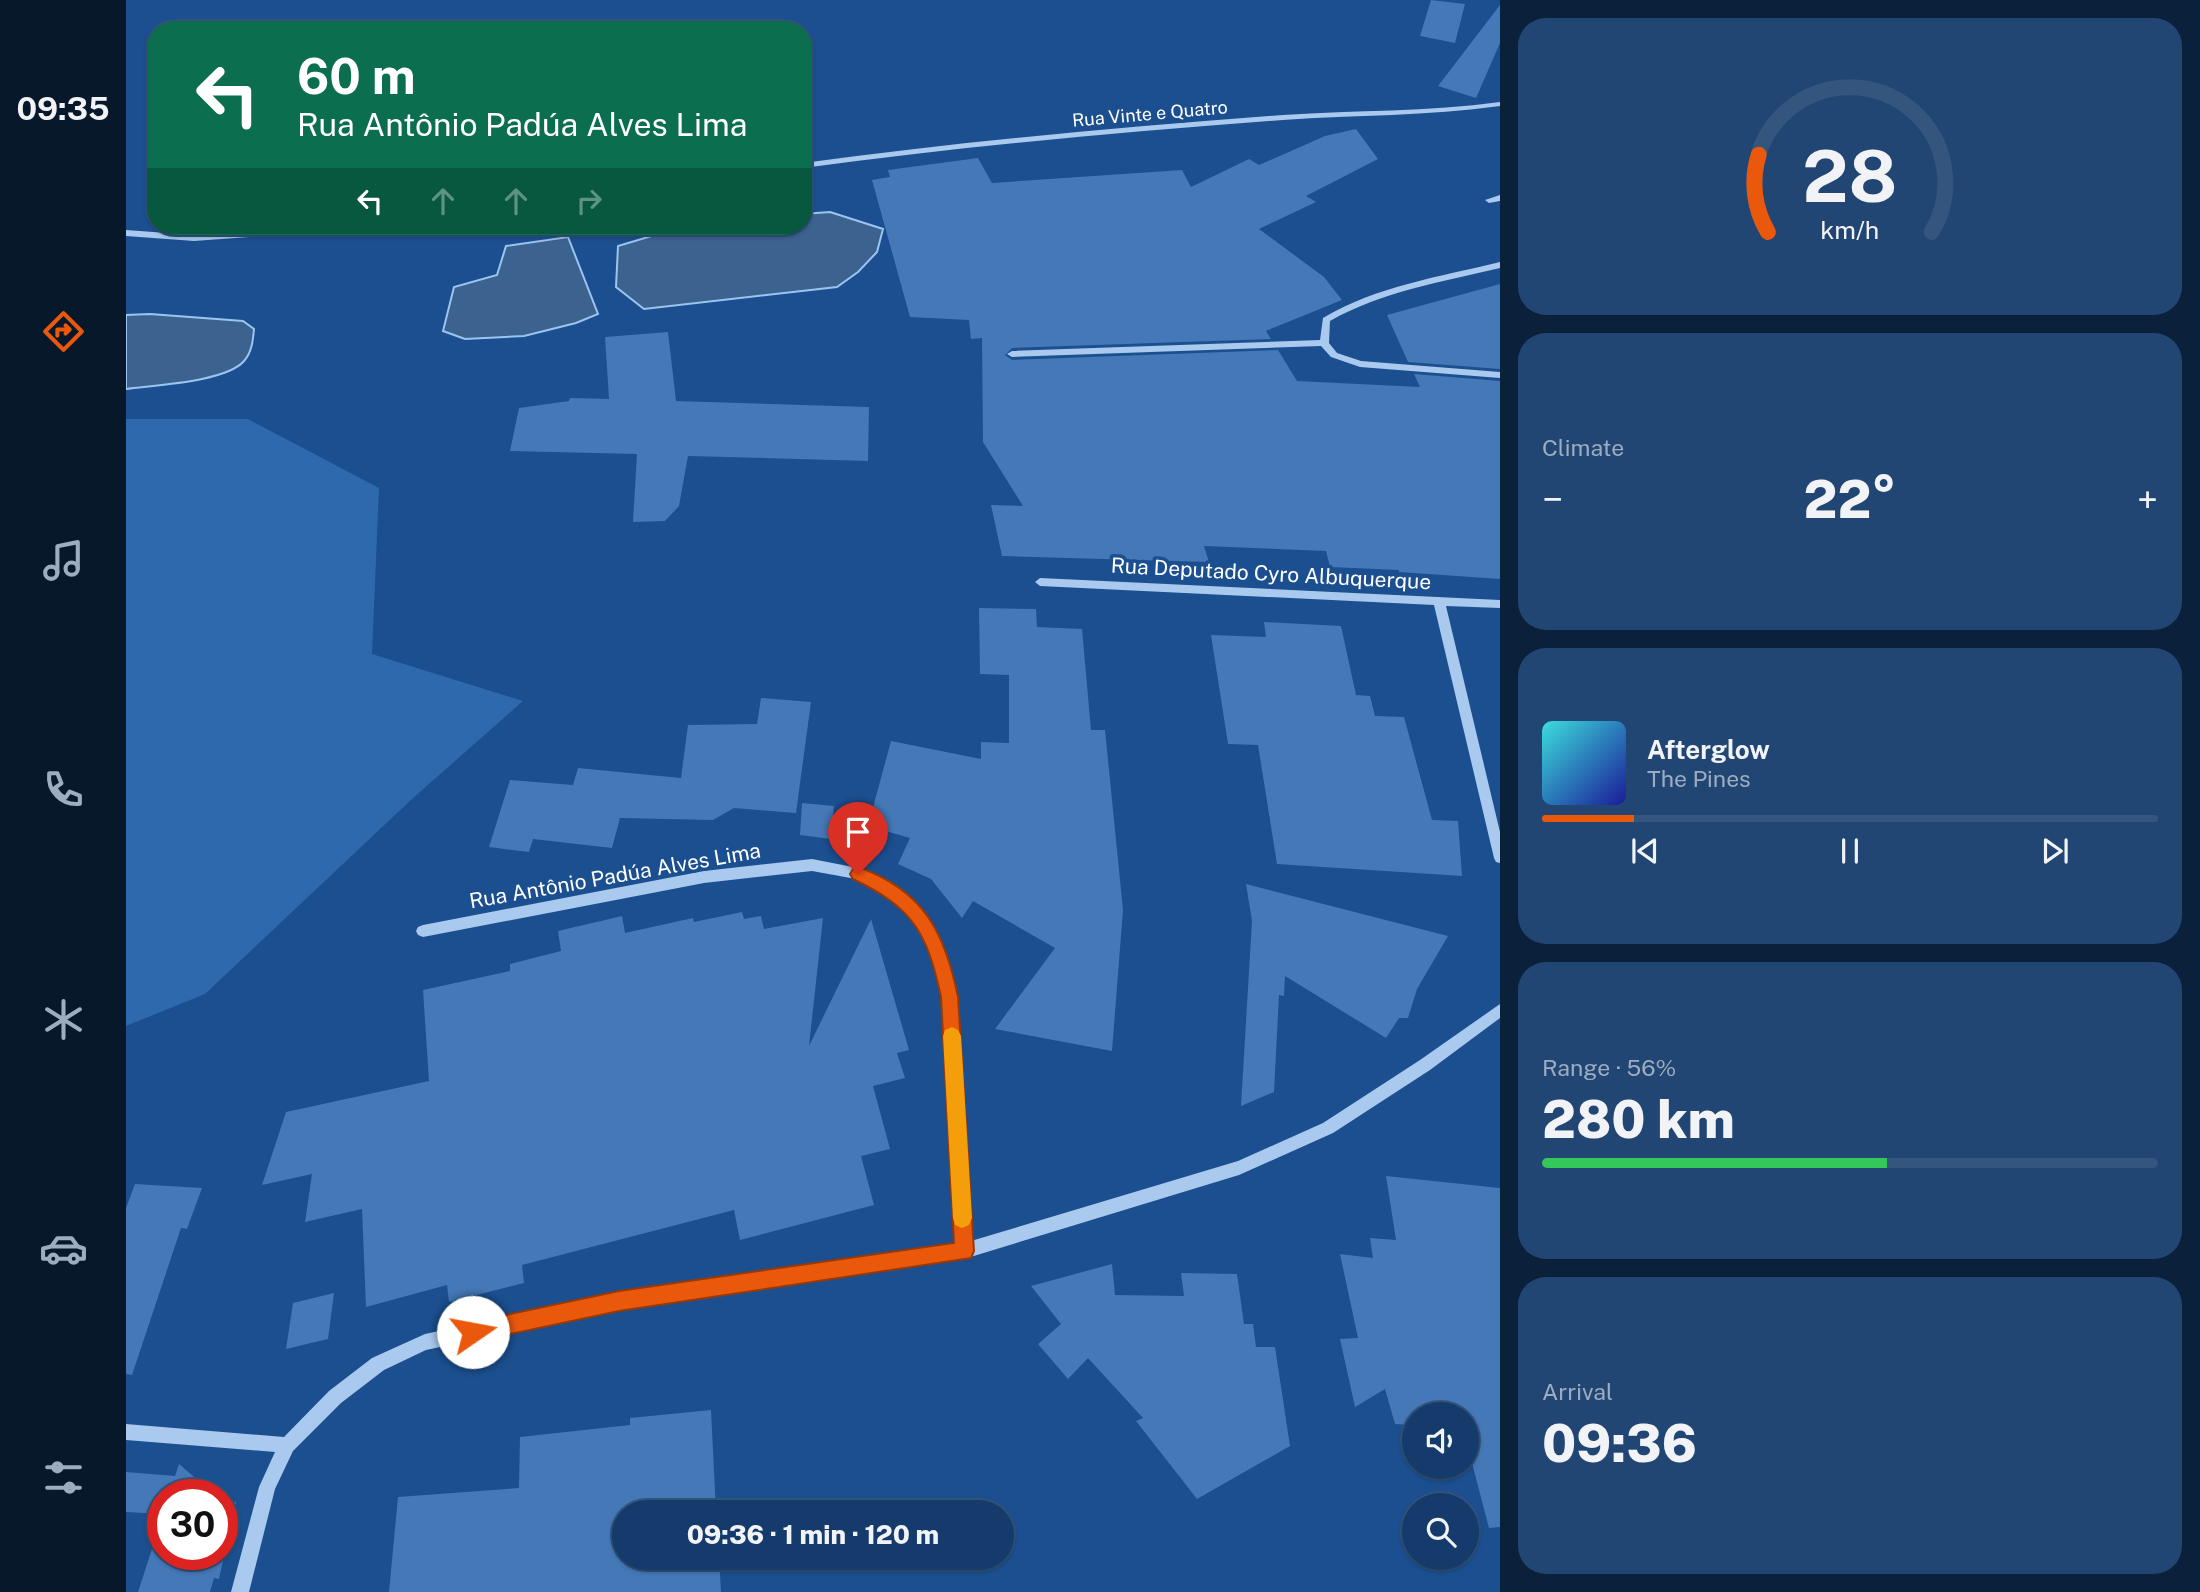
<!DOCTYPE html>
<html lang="en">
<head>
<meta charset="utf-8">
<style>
  :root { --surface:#143b6b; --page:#214673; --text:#f1f3f6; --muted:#9dadc1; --line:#33557e; --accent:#ea580c }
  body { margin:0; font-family:"Public Sans",sans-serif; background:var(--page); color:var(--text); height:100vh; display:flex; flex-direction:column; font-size:26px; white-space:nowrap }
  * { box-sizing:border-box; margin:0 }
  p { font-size:23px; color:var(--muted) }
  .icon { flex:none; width:38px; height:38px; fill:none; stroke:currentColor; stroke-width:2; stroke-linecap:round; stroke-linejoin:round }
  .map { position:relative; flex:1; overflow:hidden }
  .panel { display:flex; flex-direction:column; gap:18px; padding:18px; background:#0b203b; width:700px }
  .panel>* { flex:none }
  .hud { position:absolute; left:21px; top:21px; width:665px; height:214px; border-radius:28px; box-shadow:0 2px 5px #0004,0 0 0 2px var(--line); background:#0b6e4f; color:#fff; overflow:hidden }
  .buttons { position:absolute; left:1276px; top:1402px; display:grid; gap:14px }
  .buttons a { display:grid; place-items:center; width:77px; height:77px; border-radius:50%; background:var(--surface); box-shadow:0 2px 5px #0004,0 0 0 2px var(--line); font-size:35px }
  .speed { position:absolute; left:21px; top:1479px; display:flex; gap:14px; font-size:35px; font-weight:700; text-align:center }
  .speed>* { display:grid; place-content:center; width:91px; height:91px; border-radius:50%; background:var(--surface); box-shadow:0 2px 5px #0004,0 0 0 2px var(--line); line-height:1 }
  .speed .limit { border:10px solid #d22; background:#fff; color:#111 }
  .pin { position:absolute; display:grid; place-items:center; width:60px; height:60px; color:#fff; margin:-72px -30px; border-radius:50% 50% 50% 0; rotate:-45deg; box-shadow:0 0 7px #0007 }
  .pin .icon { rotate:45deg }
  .me { position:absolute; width:77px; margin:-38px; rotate:78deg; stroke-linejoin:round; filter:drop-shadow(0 0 5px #0008) }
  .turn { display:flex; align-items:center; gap:24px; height:147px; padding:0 35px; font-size:32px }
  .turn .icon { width:91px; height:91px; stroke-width:2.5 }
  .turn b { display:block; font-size:49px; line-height:60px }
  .lanes { display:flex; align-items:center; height:66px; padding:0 35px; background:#0003; justify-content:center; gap:35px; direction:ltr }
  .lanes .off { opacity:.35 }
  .big { font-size:52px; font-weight:800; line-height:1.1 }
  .panel .widget { flex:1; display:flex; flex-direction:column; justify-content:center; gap:10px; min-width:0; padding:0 24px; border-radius:28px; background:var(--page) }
  .panel .dial { align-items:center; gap:0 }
  .dial svg { height:182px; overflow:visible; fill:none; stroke:var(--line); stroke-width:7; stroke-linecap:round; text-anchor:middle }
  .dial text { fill:var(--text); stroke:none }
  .song { display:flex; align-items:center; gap:21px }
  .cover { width:84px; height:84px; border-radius:10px; background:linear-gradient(135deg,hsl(180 70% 55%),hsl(240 70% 35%)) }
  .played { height:7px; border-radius:4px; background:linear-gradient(90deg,var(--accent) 15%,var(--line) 15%) }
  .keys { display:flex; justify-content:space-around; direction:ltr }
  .heat { display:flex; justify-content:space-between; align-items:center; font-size:38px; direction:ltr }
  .charge { height:10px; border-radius:5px; background:linear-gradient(90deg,#34c759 56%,var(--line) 0) }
  .trip { position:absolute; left:486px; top:1500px; width:402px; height:70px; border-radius:35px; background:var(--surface); box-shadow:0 2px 5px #0004,0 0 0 2px var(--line); font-weight:800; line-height:70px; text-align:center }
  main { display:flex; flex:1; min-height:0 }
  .tab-bar { display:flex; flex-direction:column; width:126px; justify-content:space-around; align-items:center; background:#08182b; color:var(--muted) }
  .tab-bar .icon { width:49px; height:49px }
  .tab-bar .on { color:var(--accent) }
  .tab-bar b { font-size:32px; color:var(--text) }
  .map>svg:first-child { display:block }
  .green { fill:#2e69ad }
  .water { fill:#3c6290; stroke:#9cc4f0; stroke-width:2 }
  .building { fill:#4478b7 }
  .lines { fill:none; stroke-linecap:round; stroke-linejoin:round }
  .minor { fill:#a9c9ee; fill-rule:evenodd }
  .route { fill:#ea580c; stroke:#983908; stroke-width:2 }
  .slow { fill:#f59e0b }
  .labels { text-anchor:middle; stroke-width:7; stroke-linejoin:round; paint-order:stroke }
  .far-street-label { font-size:18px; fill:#fff; stroke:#1b4f8f }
  .street-label { font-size:21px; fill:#fff; stroke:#1b4f8f }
</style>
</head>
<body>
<main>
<nav class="tab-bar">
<b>09:35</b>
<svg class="icon on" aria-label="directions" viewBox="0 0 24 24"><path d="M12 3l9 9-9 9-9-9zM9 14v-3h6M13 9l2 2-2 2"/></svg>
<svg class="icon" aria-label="music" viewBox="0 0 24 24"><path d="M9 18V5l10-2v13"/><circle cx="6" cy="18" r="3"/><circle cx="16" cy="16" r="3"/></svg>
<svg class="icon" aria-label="phone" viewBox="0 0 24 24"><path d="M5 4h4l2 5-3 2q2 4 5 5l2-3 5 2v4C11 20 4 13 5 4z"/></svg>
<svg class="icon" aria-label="climate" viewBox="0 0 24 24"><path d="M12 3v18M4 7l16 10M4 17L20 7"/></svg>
<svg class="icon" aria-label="car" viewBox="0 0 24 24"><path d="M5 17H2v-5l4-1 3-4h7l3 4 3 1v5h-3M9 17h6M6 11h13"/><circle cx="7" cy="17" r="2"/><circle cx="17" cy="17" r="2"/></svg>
<svg class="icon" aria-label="filters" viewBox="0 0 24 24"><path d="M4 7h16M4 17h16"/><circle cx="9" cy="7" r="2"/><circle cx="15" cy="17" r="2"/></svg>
</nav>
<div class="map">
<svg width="1374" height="1592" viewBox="0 0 1374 1592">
  <rect width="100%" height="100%" fill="#1b4f8f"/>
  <path class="green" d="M 0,419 L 122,419 L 253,488 L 246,654 L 397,701 L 286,799 L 79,994 L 0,1026 Z"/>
  <path class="water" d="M 704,212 L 757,229 L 751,252 L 732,272 L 711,287 L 518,309 L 490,287 L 492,246 L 559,226 L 677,226 L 677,214 Z
    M 442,237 L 472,314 L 450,323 L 398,336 L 339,339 L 317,331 L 328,287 L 371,275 L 380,246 Z
    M 24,314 L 117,321 L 128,329 C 127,340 126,352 118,361 C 100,382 28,385 0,389 L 0,315 Z"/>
  <path class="building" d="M 1305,0 L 1339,4 L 1329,43 L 1294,36 Z
    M 1374,5 L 1374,43 L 1350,98 L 1312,86 Z
    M 1230,129 L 1252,159 L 1180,196 L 1190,202 L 1133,229 L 1198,277 L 1216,300 L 1140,331 L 1145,339 L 886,348 L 879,355 L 886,360 L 1152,350 L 1171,381 L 1294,387 L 1288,374 L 1374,381 L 1374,579 L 1273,572 L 1273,570 L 1204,567 L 1200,551 L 1078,546 L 1083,562 L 876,556 L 865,505 L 897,506 L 857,442 L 856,338 L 845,339 L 843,320 L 784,317 L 746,180 L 764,177 L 762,170 L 852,158 L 866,183 L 1056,170 L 1065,187 L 1123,159 L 1133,165 L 1199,136 Z
    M 1374,284 L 1374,369 L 1282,362 L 1261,315 Z
    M 542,332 L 550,401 L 743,407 L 742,461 L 562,456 L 553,506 L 539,521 L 507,522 L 511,454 L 384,451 L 393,408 L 443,401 L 444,398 L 483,399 L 479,337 Z
    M 853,608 L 910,609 L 911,627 L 956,629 L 965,730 L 979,730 L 997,910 L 986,1051 L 869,1029 L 929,948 L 847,901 L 836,918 L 805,879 L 772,864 L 784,838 L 742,826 L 765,741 L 855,759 L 855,742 L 883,743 L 883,675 L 854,674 Z
    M 1138,622 L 1215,626 L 1230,695 L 1244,696 L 1249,716 L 1278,717 L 1306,820 L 1332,821 L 1336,876 L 1151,864 L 1132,745 L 1102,744 L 1085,635 L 1140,637 Z
    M 635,698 L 685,702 L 670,813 L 608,808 L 587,820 L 494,818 L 486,848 L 407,839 L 403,852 L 363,847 L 384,780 L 447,785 L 452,768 L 555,778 L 562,725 L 631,724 Z
    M 676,803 L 708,806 L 705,839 L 674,835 Z
    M 1120,884 L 1322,936 L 1291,989 L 1282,1018 L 1273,1018 L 1260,1038 L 1159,976 L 1158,996 L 1153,995 L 1148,1092 L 1115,1106 L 1126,921 Z
    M 616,912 L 618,919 L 635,916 L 638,929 L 697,918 L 683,1046 L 745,919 L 783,1050 L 771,1053 L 779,1078 L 747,1086 L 764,1149 L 735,1156 L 748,1205 L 614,1240 L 608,1210 L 396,1265 L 398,1283 L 323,1302 L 321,1285 L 240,1307 L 236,1209 L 179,1222 L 186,1174 L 136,1185 L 160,1112 L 303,1081 L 297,990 L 384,971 L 384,964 L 435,951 L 432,931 L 496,916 L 499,933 L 567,918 L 568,922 Z
    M 1260,1176 L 1374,1188 L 1374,1527 L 1363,1528 L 1346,1463 L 1340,1463 L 1340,1414 L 1288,1414 L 1288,1432 L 1286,1425 L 1269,1424 L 1259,1389 L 1229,1407 L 1214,1339 L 1232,1338 L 1214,1254 L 1247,1258 L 1244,1238 L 1270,1240 Z
    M 9,1184 L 76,1188 L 61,1229 L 55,1228 L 6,1375 L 0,1374 L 0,1208 Z
    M 986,1264 L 989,1295 L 1058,1296 L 1055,1273 L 1111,1274 L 1118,1324 L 1127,1324 L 1130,1347 L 1149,1347 L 1164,1446 L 1071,1499 L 1010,1421 L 1017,1418 L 962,1358 L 942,1379 L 912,1344 L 935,1324 L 905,1286 Z
    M 208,1293 L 202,1339 L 160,1349 L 167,1303 Z
    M 585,1410 L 590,1512 L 499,1512 L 499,1558 L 593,1558 L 595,1592 L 263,1592 L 272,1497 L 393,1488 L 394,1437 L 504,1425 L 504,1418 Z
    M 53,1464 L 88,1494 L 37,1494 L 37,1514 L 0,1512 L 0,1472 L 49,1476 Z
    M 96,1500 L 110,1502 L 93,1579 L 88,1578 L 84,1592 L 12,1592 L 37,1515 L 37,1554 L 96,1554 Z"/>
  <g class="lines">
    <path class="minor" d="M 1374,102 L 1374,106 C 1302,116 1230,115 1157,120 C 997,132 837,146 677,168 L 677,163 C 837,141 997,127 1157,115 C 1230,110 1302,112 1374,102 Z
      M 1374,195 L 1374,201 L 1363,203 L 1359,200 Z
      M 204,226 L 241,226 L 237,229 L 68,241 L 0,236 L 0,230 L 68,235 Z
      M 1374,262 L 1374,268 C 1316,282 1257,291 1204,321 L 1203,343 L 1211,353 L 1235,361 L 1374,372 L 1374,378 L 1234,367 L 1205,357 L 1195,346 L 886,357 L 881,354 L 886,351 L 1194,340 L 1197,318 C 1251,286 1313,277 1374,262 Z
      M 914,578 L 1374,600 L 1374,608 L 1320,606 L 1374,832 L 1374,863 L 1370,862 L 1368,858 L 1308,605 L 914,586 L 909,582 Z
      M 686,859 L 732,868 L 771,886 L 798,912 L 822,957 L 830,997 L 845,1241 L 1112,1161 L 1197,1123 L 1294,1060 L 1374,1004 L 1374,1018 L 1304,1070 L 1207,1133 L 1113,1175 L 838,1259 L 493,1309 L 300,1350 L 258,1370 L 215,1403 L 167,1451 L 149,1489 L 123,1592 L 105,1592 L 133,1487 L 149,1452 L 0,1440 L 0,1424 L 158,1437 L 203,1391 L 246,1358 L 299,1334 L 493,1293 L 830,1245 L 816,997 L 809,958 L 788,920 L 761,894 L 730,879 L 686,871 L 578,883 L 297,937 L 292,935 L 290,931 L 292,927 L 297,925 L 578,871 Z"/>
  </g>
  <path class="route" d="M 732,867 C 798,890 819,933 832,997 L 848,1251 L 845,1258 L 493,1311 L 347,1342 L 340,1339 L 337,1332 L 340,1325 L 347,1322 L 493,1291 L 828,1243 L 815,997 C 801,932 787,908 727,879 L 724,874 L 727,869 Z"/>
  <path class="slow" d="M 826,1027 L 832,1030 L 835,1036 L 846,1218 L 843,1225 L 836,1228 L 829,1225 L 827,1218 L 817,1036 L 819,1030 Z"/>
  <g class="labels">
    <g class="far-street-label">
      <text transform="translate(1024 114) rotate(-5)" y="6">Rua Vinte e Quatro</text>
    </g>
    <g class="street-label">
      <text transform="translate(1145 574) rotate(3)" y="7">Rua Deputado Cyro Albuquerque</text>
      <text transform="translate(489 876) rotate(-10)" y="7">Rua Antônio Padúa Alves Lima</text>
    </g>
  </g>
</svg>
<div class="buttons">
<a><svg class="icon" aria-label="sound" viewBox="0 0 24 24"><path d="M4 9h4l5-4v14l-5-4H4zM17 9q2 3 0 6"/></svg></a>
<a><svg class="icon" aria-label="search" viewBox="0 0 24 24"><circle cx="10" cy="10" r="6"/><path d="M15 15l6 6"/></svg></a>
</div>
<div class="speed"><div class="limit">30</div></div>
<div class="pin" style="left:732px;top:874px;background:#d93025"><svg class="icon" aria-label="arrive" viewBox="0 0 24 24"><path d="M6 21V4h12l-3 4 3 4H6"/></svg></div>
<svg class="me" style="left:347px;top:1332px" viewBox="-20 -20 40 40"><circle r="19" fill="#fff"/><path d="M0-13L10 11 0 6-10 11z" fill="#ea580c"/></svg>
<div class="trip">09:36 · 1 min · 120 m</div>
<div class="hud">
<div class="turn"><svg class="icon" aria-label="left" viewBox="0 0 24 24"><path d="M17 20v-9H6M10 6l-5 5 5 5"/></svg><div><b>60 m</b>Rua Antônio Padúa Alves Lima</div></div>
<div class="lanes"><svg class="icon" aria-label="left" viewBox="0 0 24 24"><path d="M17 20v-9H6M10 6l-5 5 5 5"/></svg><svg class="icon off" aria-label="ahead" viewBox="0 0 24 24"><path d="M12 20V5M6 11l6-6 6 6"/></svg><svg class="icon off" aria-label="ahead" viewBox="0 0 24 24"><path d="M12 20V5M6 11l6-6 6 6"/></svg><svg class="icon off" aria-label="right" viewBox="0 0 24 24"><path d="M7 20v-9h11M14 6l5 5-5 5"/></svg></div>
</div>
</div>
<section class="panel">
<div class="widget dial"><svg viewBox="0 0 100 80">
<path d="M14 69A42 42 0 1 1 86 69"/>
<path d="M14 69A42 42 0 0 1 10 35" stroke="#ea580c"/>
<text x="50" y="56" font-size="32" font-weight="700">28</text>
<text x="50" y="72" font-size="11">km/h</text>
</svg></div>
<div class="widget"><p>Climate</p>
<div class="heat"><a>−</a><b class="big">22°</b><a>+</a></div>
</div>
<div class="widget">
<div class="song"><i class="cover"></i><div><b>Afterglow</b><p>The Pines</p></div></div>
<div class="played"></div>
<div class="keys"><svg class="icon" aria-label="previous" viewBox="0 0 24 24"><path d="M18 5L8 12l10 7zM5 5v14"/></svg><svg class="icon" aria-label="pause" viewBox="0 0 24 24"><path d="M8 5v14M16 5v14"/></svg><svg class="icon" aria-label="next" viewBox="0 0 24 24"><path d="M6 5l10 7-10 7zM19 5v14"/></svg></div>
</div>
<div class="widget"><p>Range · 56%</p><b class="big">280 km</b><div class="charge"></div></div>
<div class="widget"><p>Arrival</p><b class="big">09:36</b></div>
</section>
</main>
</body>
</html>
